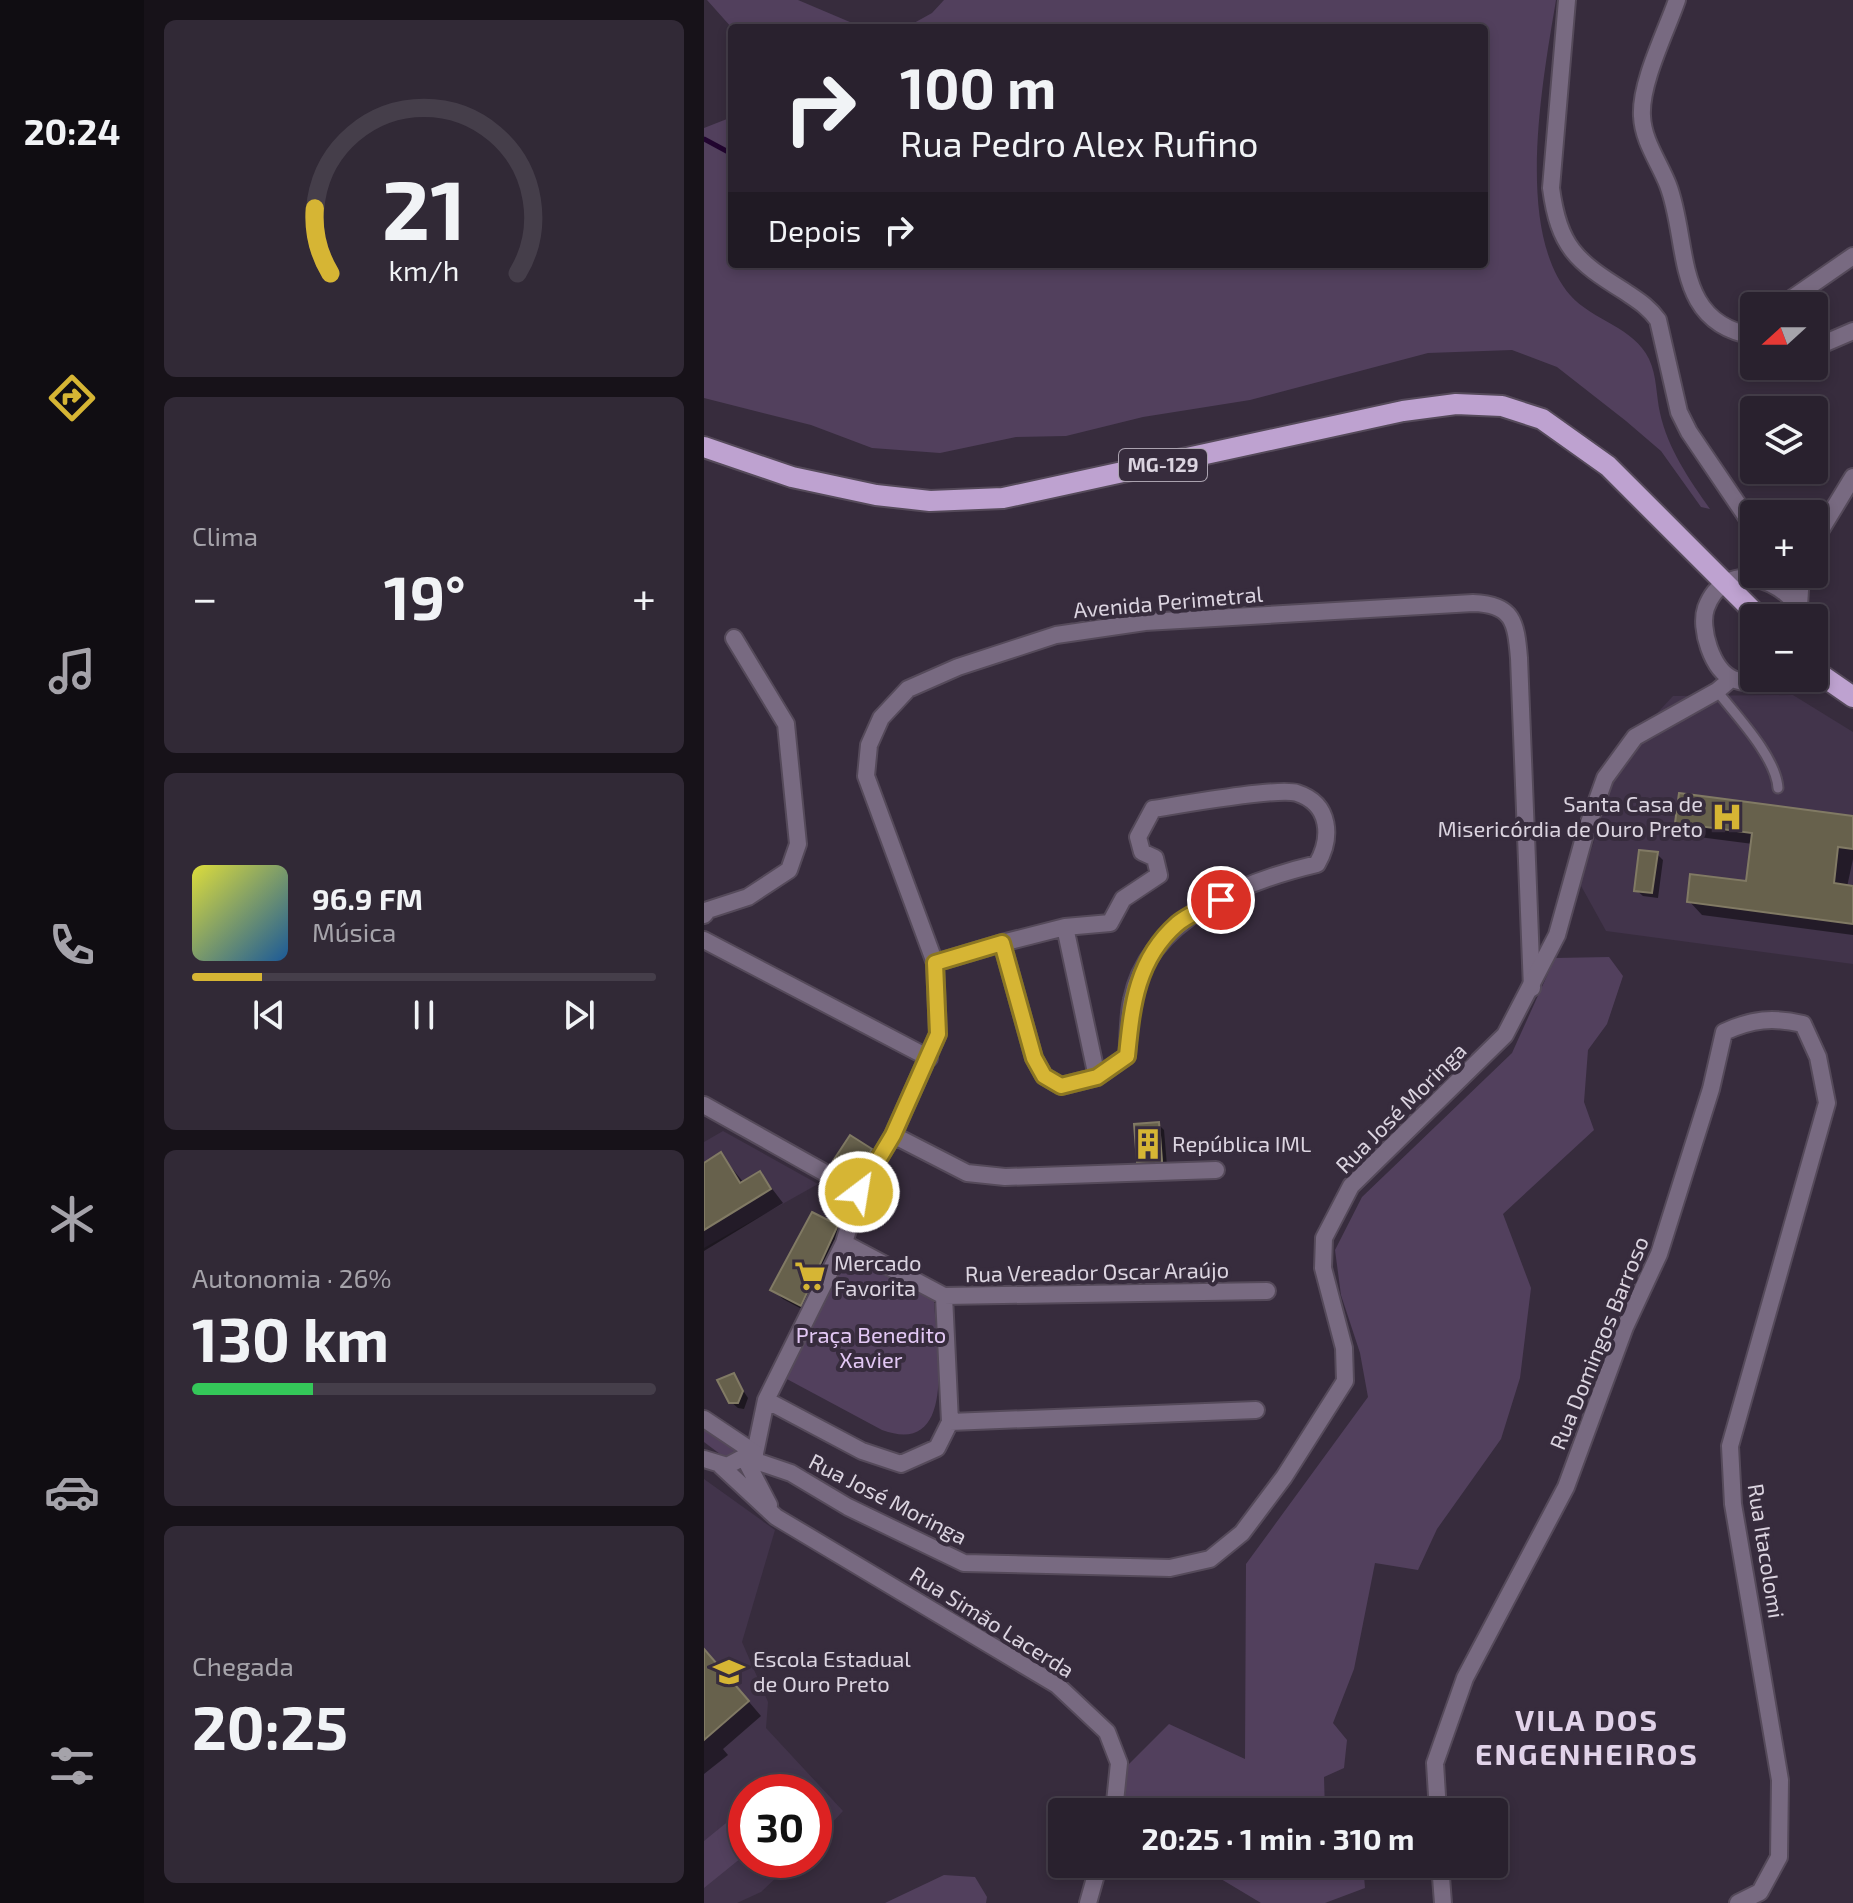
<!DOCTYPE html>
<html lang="pt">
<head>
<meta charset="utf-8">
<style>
  :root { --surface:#29212e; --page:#312936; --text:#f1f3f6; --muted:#a5a3aa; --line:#453e4a; --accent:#d6b534 }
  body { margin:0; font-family:"Exo 2",sans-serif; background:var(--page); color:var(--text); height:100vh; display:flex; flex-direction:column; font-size:30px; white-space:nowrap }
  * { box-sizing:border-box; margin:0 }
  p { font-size:26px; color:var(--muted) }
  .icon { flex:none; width:44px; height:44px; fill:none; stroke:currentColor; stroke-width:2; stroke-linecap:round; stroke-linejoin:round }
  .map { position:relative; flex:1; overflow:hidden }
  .details { display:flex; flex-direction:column; gap:20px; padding:20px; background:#171219; width:560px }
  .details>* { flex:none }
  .top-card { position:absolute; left:24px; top:24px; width:760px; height:244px; border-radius:8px; box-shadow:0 4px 12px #0003,0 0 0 2px var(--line); background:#29212e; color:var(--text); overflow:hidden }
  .needle { width:52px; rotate:249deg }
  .controls { position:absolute; left:1036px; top:292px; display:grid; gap:16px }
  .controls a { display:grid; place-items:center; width:88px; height:88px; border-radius:8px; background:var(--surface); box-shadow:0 4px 12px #0003,0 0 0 2px var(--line); font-size:40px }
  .speed { position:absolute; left:24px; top:1774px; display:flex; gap:16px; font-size:40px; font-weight:700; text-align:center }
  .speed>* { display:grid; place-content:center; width:104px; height:104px; border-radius:50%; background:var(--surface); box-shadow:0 4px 12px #0003,0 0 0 2px var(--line); line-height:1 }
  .speed .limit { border:12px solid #d22; background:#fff; color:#111 }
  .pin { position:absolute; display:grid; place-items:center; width:68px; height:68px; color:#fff; margin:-34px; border:4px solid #fff; border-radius:50%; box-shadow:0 2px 8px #0007 }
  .me { position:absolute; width:88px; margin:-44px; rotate:31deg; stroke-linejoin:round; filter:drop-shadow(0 0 6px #0008) }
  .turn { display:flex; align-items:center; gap:28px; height:168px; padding:0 40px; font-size:36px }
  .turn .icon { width:104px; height:104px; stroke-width:2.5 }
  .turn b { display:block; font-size:56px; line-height:68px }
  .then { display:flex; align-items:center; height:76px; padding:0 40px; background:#0003; gap:16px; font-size:30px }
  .big { font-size:60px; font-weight:700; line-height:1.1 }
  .details .tile { flex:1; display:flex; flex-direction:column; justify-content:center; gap:12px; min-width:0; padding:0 28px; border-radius:12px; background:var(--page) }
  .details .dial { align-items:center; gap:0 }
  .dial svg { height:208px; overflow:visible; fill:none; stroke:var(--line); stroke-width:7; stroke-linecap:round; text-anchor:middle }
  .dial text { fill:var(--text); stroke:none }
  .song { display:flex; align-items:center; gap:24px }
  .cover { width:96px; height:96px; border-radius:12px; background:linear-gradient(135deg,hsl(60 70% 55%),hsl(210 70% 35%)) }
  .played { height:8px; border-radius:4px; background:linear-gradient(90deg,var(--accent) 15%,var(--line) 15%) }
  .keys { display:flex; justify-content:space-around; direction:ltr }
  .heat { display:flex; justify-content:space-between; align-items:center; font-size:44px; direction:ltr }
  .charge { height:12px; border-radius:6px; background:linear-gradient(90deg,#34c759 26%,var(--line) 0) }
  .trip { position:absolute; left:344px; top:1798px; width:460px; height:80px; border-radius:8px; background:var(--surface); box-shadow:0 4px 12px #0003,0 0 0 2px var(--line); font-weight:700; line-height:80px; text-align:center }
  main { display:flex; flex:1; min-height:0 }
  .tab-bar { display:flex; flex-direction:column; width:144px; justify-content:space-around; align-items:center; background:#100d12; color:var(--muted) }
  .tab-bar .icon { width:56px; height:56px }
  .tab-bar .on { color:var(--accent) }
  .tab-bar b { font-size:36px; color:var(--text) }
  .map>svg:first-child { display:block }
  .built { fill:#42344b }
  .green { fill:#52405d }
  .shadow { fill:#0007 }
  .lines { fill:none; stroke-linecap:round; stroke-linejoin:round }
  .stream { stroke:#21042f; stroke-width:5 }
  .building { fill:#67614c; stroke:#817a64; stroke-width:2 }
  .service-casing { stroke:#554a5a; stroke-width:13 }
  .minor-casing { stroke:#554a5a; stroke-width:20 }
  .tertiary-casing { stroke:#554a5a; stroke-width:20 }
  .primary-casing { stroke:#554a5a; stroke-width:24 }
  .service { stroke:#786a81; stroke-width:9 }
  .minor { stroke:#786a81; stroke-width:16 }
  .tertiary { stroke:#786a81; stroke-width:16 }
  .primary { stroke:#bea2d0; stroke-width:20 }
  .route-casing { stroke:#8b7622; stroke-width:20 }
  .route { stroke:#d6b534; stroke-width:14 }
  .labels { text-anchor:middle; stroke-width:8; stroke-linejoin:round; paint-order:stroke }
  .shield { fill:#372c3d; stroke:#aaa2af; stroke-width:2 }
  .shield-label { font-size:20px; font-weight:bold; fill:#dbd4e0 }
  .street-label { font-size:22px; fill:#dbd4e0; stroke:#372c3d }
  .poi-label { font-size:22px; fill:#dbd4e0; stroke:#372c3d; text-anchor:start }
  .park-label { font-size:22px; fill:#e3c8f5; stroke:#372c3d }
  .district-label { font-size:30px; font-weight:bold; letter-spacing:2px; fill:#e1d3e9; stroke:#372c3d }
</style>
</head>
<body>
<main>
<nav class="tab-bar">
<b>20:24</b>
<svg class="icon on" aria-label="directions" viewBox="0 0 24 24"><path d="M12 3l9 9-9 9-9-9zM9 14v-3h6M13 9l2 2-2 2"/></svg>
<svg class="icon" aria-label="music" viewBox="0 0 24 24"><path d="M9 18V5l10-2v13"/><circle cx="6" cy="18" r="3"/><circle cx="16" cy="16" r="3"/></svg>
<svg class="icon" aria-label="phone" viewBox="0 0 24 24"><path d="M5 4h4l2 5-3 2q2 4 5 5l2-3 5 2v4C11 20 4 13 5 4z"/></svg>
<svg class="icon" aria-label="climate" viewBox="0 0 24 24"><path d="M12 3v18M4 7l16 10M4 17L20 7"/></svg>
<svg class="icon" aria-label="car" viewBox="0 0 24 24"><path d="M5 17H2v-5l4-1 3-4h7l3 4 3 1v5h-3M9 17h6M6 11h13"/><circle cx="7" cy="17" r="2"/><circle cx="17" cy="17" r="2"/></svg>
<svg class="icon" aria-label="filters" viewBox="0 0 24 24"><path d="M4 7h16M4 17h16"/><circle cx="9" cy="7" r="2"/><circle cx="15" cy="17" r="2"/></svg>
</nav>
<section class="details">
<div class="tile dial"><svg viewBox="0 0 100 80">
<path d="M14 69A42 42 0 1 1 86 69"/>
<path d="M14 69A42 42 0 0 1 8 44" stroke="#d6b534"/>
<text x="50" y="56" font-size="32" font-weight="700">21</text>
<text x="50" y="72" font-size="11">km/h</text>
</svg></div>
<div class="tile"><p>Clima</p>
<div class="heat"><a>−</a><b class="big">19°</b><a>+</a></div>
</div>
<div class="tile">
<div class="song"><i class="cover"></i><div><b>96.9 FM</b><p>Música</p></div></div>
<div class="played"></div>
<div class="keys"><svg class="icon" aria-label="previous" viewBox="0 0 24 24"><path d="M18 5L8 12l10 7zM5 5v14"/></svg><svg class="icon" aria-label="pause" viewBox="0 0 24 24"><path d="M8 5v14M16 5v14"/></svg><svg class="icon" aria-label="next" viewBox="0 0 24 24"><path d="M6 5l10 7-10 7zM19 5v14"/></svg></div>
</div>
<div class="tile"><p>Autonomia · 26%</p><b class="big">130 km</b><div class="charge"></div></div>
<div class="tile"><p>Chegada</p><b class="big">20:25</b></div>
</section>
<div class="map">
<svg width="1149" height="1903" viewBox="0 0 1149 1903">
  <rect width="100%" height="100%" fill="#372c3d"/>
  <path class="built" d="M 1089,695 L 1149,732 L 1149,964 L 902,931 L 876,884 L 920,749 L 969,696 Z
    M 19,1131 L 114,1184 L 0,1248 L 0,1142 Z
    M 0,1479 L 71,1530 L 38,1642 L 64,1702 L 62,1728 L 139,1811 L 110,1842 L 110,1792 L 42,1792 L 42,1860 L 91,1860 L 57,1892 L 33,1903 L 0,1903 Z"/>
  <path class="green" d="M 3,0 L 94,0 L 160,28 L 28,28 Z
    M 240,0 L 852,0 C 839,79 810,230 866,295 C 889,321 930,327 945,359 C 953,376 952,395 956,413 C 964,449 985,479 1006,509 L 997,507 L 957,451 L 922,421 L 853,367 L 808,350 L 724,353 L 546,400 L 439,417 L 362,436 L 312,437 L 236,453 L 168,448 L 107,425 L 0,398 L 0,128 L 28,117 L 28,264 L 780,264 L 780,28 L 201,28 L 228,13 Z
    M 905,957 L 919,976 L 903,1024 L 884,1050 L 880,1102 L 890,1130 L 799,1214 L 827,1288 L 816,1378 L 797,1439 L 733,1529 L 714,1570 L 671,1563 L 650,1669 L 629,1723 L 643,1740 L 640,1768 L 620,1777 L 621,1812 L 408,1812 L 423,1766 L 465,1724 L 541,1759 L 542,1564 L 664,1397 L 656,1353 L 637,1295 L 631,1250 L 658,1197 L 808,1053 L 851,958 Z
    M 146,1257 L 230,1301 C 232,1345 255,1458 178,1430 L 81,1378 L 80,1368 Z
    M 0,1420 L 37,1449 L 24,1460 L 0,1442 Z
    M 27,1819 L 42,1837 L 42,1854 L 0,1888 L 0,1841 Z
    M 492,1864 L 659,1864 L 661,1888 L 621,1903 L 557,1903 Z
    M 240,1875 L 271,1877 L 283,1897 L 282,1903 L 181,1903 Z"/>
  <path class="shadow" d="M 1149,818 L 1149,859 L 1143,887 L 1149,888 L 1149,935 L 998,915 L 985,901 L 1044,884 L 1049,844 L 987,836 L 973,822 Z
    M 953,854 L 959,860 L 954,898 L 939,896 L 932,890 Z
    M 454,1124 L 460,1130 L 463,1166 L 441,1167 L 435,1161 Z
    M 167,1150 L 173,1156 L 159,1180 L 132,1161 Z
    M 17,1155 L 40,1183 L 56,1173 L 79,1203 L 0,1251 L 0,1165 Z
    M 133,1227 L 142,1236 L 107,1314 L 79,1299 L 69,1290 Z
    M 29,1375 L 44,1398 L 40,1409 L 34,1408 L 27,1402 Z
    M 0,1649 L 57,1716 L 19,1749 L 24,1755 L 0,1774 Z"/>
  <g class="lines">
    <path class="stream" d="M 0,139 L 28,154"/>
  </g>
  <path class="building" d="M 975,793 L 1149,816 L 1149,849 L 1134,847 L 1130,883 L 1149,886 L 1149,924 L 983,902 L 986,874 L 1042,881 L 1048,833 L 971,823 Z
    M 935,850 L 954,852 L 948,893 L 930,891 Z
    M 455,1122 L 458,1161 L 433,1162 L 430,1124 Z
    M 146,1135 L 168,1149 L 152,1175 L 129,1161 Z
    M 17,1152 L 36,1183 L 56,1171 L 67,1189 L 0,1230 L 0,1163 Z
    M 108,1212 L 134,1225 L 97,1306 L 66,1290 Z
    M 30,1373 L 39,1391 L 34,1403 L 25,1403 L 13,1380 Z
    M 0,1649 L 45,1701 L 0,1740 Z"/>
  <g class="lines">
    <defs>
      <path id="service" d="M 1013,691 C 1032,715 1072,757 1074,788"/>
      <path id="minor" d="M 863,0 L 847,188 C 855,247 872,261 920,291 C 933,300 944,306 954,320 L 975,412 L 985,432 L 1050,528
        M 0,915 L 4,910 L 44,897 L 85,870 L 94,844 L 82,724 L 30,638
        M 361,927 L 393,1077
        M 0,940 L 225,1058
        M 231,963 L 298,943 L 330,1058 L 340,1076 L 357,1086 L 393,1077 L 423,1056 C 425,1038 424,1018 428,1000 C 444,918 541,881 613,864 C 628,838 627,804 593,793 C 574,787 475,805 449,809 L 434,837 L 438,852 L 451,858 L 455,875 L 419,899 L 406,923 L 361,927 L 298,943
        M 0,1105 L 155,1192
        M 189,1135 L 263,1173 L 301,1177 L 512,1170
        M 140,1243 L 240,1296 L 563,1291
        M 240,1296 L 246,1422
        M 62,1400 L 158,1451 L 197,1464 L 233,1448 L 246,1422 L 552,1410
        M 51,1453 L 62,1400 L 140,1243 L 155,1192 L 189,1135 L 234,1034 L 231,963 L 162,776 L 165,745 L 177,718 L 204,689 L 254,667 L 352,635 L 441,622 L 769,603 C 809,604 812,622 815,658 L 828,988
        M 734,1812 L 731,1763 L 761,1678 L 862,1487 L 921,1327 L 955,1254 L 1007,1089 L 1020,1032 C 1048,1019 1069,1017 1099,1024 L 1114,1057 L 1123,1103 L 1026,1446 L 1029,1504 L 1076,1780 L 1075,1857 L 1056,1892 L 1034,1903
        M 736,1864 L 739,1903"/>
      <path id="tertiary" d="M 973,0 C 962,32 936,83 938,116 C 939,141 955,162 964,185 C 986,242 968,323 1050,336
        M 1077,306 L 1149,256
        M 1110,343 L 1119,344 L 1149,331
        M 1110,541 L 1149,477
        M 1095,606 L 1097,574
        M 1071,678 C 1058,682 1042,685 1029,679 C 1008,670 995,628 1002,608 C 1021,556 1084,579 1101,618
        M 0,1419 L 51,1453 L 51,1461
        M 40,1457 L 65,1505
        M 0,1459 L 23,1466 L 40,1457 L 87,1473 L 144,1507 L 260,1563 L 466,1568 L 506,1559 L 538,1533 L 580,1477 L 641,1381 L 640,1348 L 619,1268 L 620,1238 L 647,1186 L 801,1035 L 853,935 L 881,834 L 901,778 L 931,737 L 1013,691 L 1027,679
        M 17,1466 L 72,1517 L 353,1685 L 403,1732 L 415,1763 L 410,1812
        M 384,1903 L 395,1864"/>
      <path id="primary" d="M 0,447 L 88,477 L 172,495 L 226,501 L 299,498 L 699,411 L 752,404 L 798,406 L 838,419 L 904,466 L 1056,618
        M 1110,670 L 1149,697"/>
    </defs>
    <use href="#service" class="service-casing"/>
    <use href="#minor" class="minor-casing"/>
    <use href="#tertiary" class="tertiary-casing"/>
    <use href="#primary" class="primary-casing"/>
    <use href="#service" class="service"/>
    <use href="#minor" class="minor"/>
    <use href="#tertiary" class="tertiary"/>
    <use href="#primary" class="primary"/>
  </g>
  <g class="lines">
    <defs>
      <path id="route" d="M 155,1192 L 189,1135 L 234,1034 L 231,963 L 298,943 L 330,1058 L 340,1076 L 357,1086 L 393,1077 L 423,1056 C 428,1007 432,960 473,924 C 485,914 503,907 517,900"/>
    </defs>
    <use href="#route" class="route-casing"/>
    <use href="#route" class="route"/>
  </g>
  <defs>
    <symbol id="hospital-bare" viewBox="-9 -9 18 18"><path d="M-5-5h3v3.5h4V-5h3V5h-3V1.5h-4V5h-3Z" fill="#d6b534" stroke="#372c3d" stroke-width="2.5" paint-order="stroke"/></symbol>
    <symbol id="building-bare" viewBox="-9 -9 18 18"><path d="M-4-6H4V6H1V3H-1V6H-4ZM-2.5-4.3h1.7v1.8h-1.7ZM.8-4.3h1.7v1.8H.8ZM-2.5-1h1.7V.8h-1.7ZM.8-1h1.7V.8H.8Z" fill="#d6b534" stroke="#372c3d" stroke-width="2.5" paint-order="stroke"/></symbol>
    <symbol id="supermarket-bare" viewBox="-9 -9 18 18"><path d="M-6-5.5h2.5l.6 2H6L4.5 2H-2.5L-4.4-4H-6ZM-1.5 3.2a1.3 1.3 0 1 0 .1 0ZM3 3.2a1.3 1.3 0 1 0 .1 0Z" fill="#d6b534" stroke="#372c3d" stroke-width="2.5" paint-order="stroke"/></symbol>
    <symbol id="school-bare" viewBox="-9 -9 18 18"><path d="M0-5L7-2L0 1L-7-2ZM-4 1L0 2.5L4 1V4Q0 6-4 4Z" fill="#d6b534" stroke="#372c3d" stroke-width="2.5" paint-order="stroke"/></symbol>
  </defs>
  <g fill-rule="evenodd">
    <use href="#hospital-bare" x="1001" y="795" width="44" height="44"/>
    <use href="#building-bare" x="422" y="1122" width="44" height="44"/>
    <use href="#supermarket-bare" x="84" y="1254" width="44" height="44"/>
    <use href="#school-bare" x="3" y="1650" width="44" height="44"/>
  </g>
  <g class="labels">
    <rect class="shield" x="415" y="449" width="88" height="32" rx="6"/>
    <g class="shield-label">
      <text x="459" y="472">MG-129</text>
    </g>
    <g class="street-label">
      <text transform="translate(464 602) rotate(-5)" y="8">Avenida Perimetral</text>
      <text transform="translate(697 1108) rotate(-45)" y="8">Rua José Moringa</text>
      <text transform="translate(393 1272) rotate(-1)" y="8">Rua Vereador Oscar Araújo</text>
      <text transform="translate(895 1343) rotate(-68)" y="8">Rua Domingos Barroso</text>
      <text transform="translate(184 1499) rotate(27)" y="8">Rua José Moringa</text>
      <text transform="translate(1062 1551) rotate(81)" y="8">Rua Itacolomi</text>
      <text transform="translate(288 1622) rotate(32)" y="8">Rua Simão Lacerda</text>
    </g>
    <g class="poi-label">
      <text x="999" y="812" text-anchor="end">Santa Casa de<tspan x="999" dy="25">Misericórdia de Ouro Preto</tspan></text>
      <text x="468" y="1152">República IML</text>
      <text x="130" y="1271">Mercado<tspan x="130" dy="25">Favorita</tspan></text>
      <text x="49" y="1667">Escola Estadual<tspan x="49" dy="25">de Ouro Preto</tspan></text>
    </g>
    <g class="park-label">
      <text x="167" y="1343">Praça Benedito<tspan x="167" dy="25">Xavier</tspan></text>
    </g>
    <g class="district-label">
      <text x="883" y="1731">VILA DOS<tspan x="883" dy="34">ENGENHEIROS</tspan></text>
    </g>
  </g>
</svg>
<div class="controls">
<a><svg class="needle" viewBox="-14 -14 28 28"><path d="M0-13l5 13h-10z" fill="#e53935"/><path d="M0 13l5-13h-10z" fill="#a5a3aa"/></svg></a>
<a><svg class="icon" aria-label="layers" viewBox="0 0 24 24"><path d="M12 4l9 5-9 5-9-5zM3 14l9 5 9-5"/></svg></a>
<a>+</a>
<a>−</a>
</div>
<div class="speed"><div class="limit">30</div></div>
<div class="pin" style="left:517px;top:900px;background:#d93025"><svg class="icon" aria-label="arrive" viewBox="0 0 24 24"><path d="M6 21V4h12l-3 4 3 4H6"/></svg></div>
<svg class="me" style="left:155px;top:1192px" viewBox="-20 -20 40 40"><circle r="17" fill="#d6b534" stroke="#fff" stroke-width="3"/><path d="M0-11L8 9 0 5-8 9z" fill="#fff"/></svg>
<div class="trip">20:25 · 1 min · 310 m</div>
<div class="top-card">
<div class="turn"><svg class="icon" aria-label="right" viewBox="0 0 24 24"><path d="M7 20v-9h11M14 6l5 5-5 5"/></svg><div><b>100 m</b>Rua Pedro Alex Rufino</div></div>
<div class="then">Depois<svg class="icon" aria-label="right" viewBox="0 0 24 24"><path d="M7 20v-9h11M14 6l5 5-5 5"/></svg></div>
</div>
</div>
</main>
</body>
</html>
